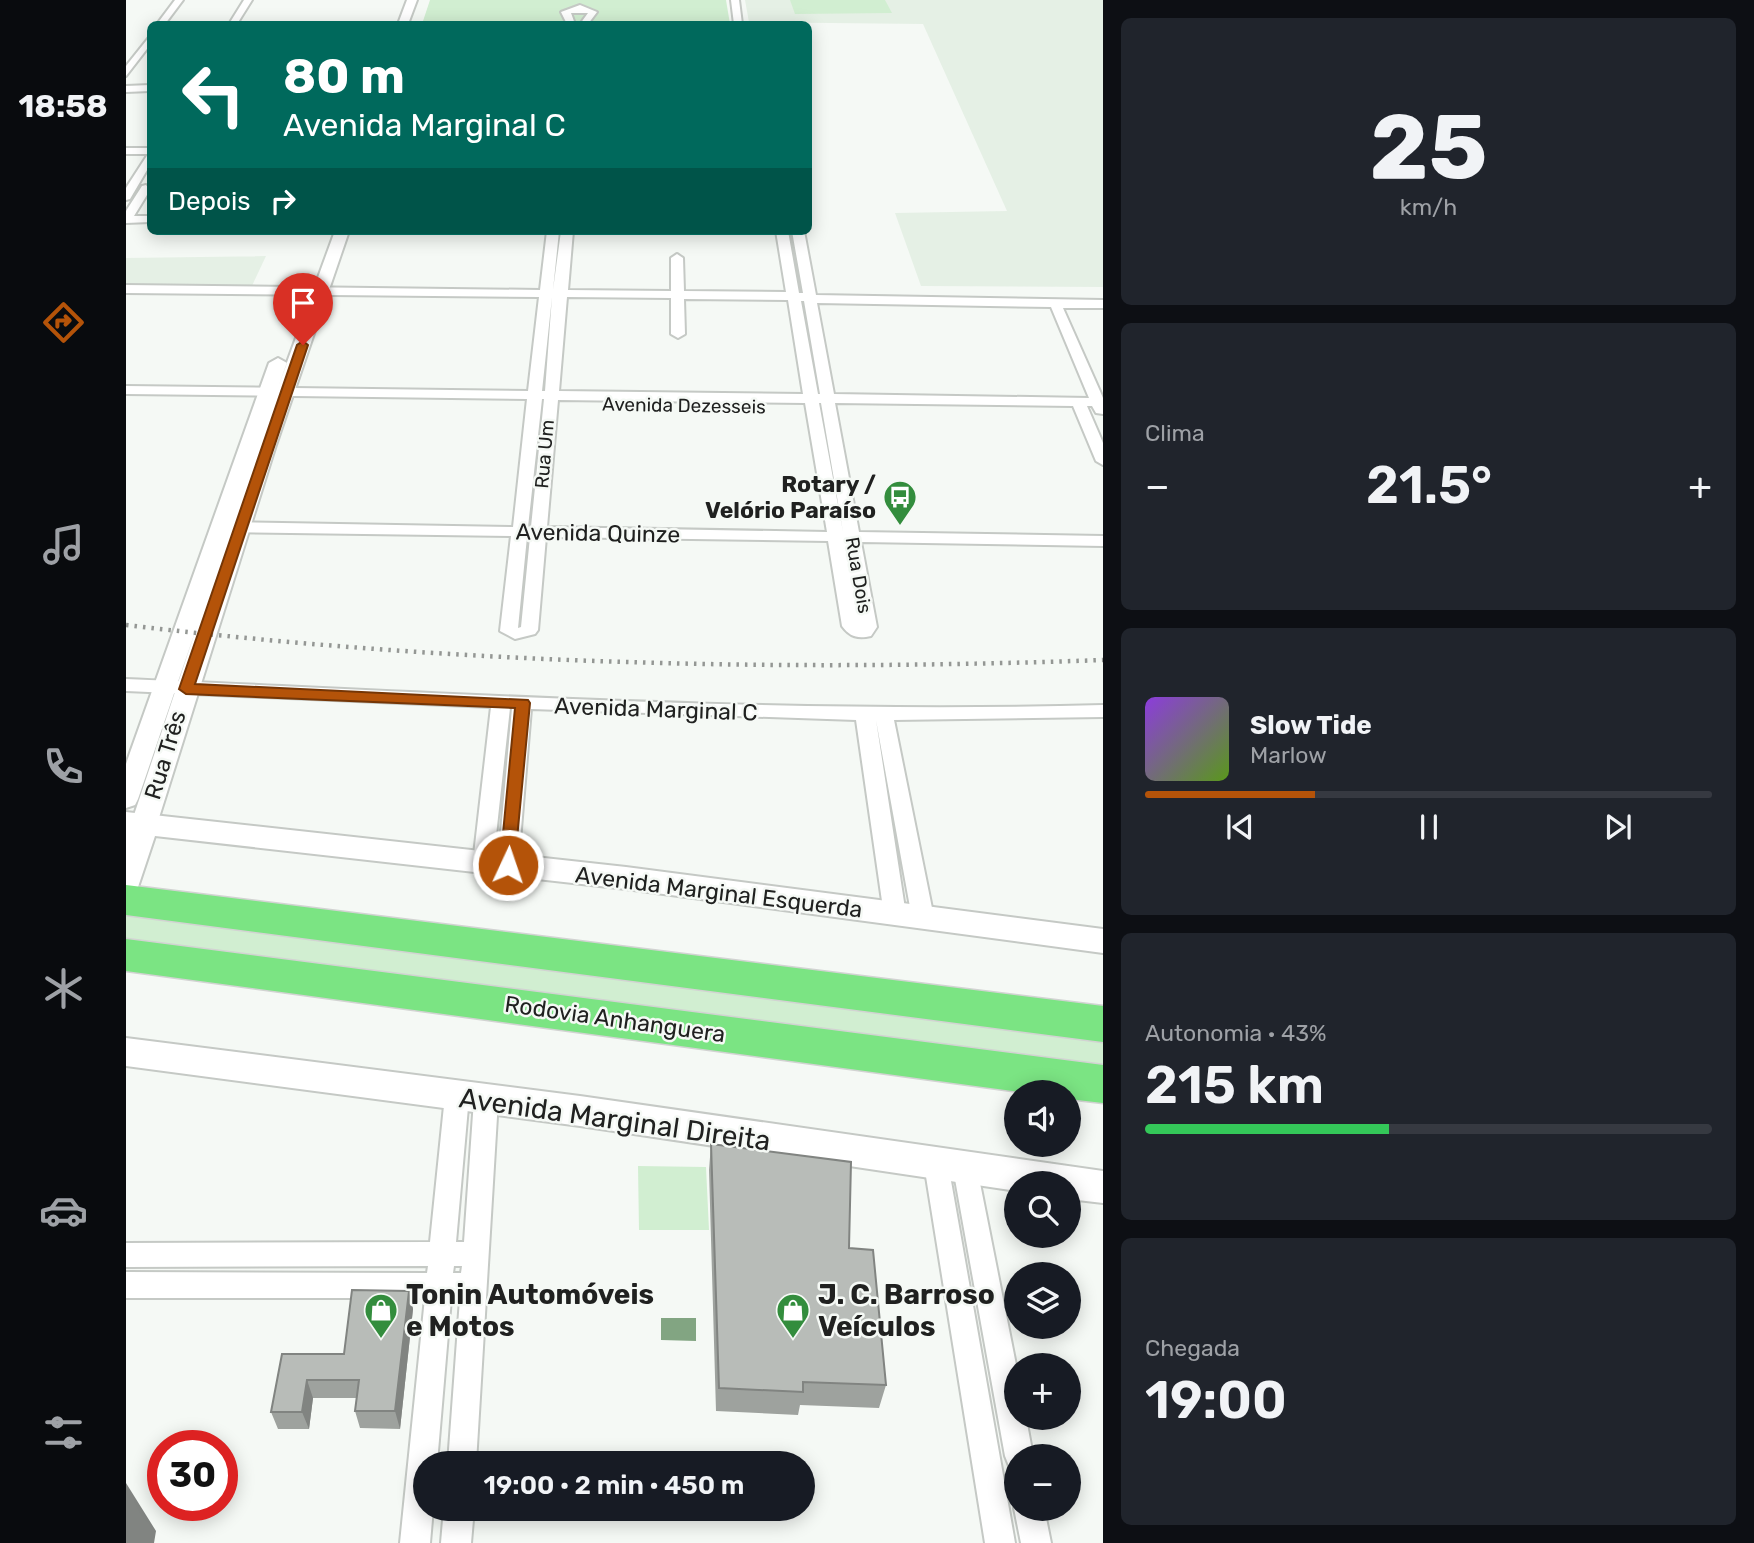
<!DOCTYPE html>
<html lang="pt">
<head>
<meta charset="utf-8">
<style>
  :root { --surface:#171b24; --page:#20242c; --text:#f1f3f6; --muted:#9ea1a6; --line:#363941; --accent:#b45309 }
  body { margin:0; font-family:Rubik,sans-serif; background:var(--page); color:var(--text); height:100vh; display:flex; flex-direction:column; font-size:26px; white-space:nowrap }
  * { box-sizing:border-box; margin:0 }
  p { font-size:23px; color:var(--muted) }
  .icon { flex:none; width:38px; height:38px; fill:none; stroke:currentColor; stroke-width:2; stroke-linecap:round; stroke-linejoin:round }
  .map { position:relative; flex:1; overflow:hidden }
  .sheet { display:flex; flex-direction:column; gap:18px; padding:18px; background:#0d0f14; width:651px }
  .sheet>* { flex:none }
  .banner { position:absolute; left:21px; top:21px; width:665px; height:214px; border-radius:10px; box-shadow:0 4px 18px #0003; background:#00695c; color:#fff; overflow:hidden }
  .fabs { position:absolute; left:878px; top:1080px; display:grid; gap:14px }
  .fabs a { display:grid; place-items:center; width:77px; height:77px; border-radius:50%; background:var(--surface); box-shadow:0 4px 18px #0003; font-size:35px }
  .speed { position:absolute; left:21px; top:1430px; display:flex; gap:14px; font-size:35px; font-weight:700; text-align:center }
  .speed>* { display:grid; place-content:center; width:91px; height:91px; border-radius:50%; background:var(--surface); box-shadow:0 4px 18px #0003; line-height:1 }
  .speed .limit { border:10px solid #d22; background:#fff; color:#111 }
  .pin { position:absolute; display:grid; place-items:center; width:60px; height:60px; color:#fff; margin:-72px -30px; border-radius:50% 50% 50% 0; rotate:-45deg; box-shadow:0 0 7px #0007 }
  .pin .icon { rotate:45deg }
  .me { position:absolute; width:77px; margin:-38px; rotate:3deg; stroke-linejoin:round; filter:drop-shadow(0 0 5px #0008) }
  .turn { display:flex; align-items:center; gap:24px; height:147px; padding:0 21px; font-size:32px }
  .turn .icon { width:91px; height:91px; stroke-width:2.5 }
  .turn b { display:block; font-size:49px; line-height:60px }
  .then { display:flex; align-items:center; height:66px; padding:0 21px; background:#0003; gap:14px; font-size:26px }
  .big { font-size:52px; font-weight:600; line-height:1.1 }
  .sheet .tile { flex:1; display:flex; flex-direction:column; justify-content:center; gap:10px; min-width:0; padding:0 24px; border-radius:10px; background:var(--page) }
  .sheet .dial { align-items:center; gap:0 }
  .dial b { font-size:91px; line-height:1 }
  .song { display:flex; align-items:center; gap:21px }
  .cover { width:84px; height:84px; border-radius:10px; background:linear-gradient(135deg,hsl(270 70% 55%),hsl(90 70% 35%)) }
  .played { height:7px; border-radius:4px; background:linear-gradient(90deg,var(--accent) 30%,var(--line) 30%) }
  .keys { display:flex; justify-content:space-around; direction:ltr }
  .heat { display:flex; justify-content:space-between; align-items:center; font-size:38px; direction:ltr }
  .charge { height:10px; border-radius:5px; background:linear-gradient(90deg,#34c759 43%,var(--line) 0) }
  .trip { position:absolute; left:287px; top:1451px; width:402px; height:70px; border-radius:35px; background:var(--surface); box-shadow:0 4px 18px #0003; font-weight:600; line-height:70px; text-align:center }
  main { display:flex; flex:1; min-height:0 }
  .dock { display:flex; flex-direction:column; width:126px; justify-content:space-around; align-items:center; background:#090b0e; color:var(--muted) }
  .dock .icon { width:49px; height:49px }
  .dock .selected { color:var(--accent) }
  .dock b { font-size:32px; color:var(--text) }
  .map>svg:first-child { display:block }
  .built { fill:#e5f0e5 }
  .green { fill:#d1eed1 }
  .water { fill:#82a582 }
  .lines { fill:none; stroke-linecap:round; stroke-linejoin:round }
  .minor-casing { stroke:#c5c9c5; stroke-width:4 }
  .tertiary-casing { stroke:#c5c9c5; stroke-width:4 }
  .secondary-casing { stroke:#c5c9c5; stroke-width:4 }
  .motorway-casing { stroke:#d2d3d2; stroke-width:3 }
  .minor { fill:#fff; fill-rule:evenodd }
  .tertiary { fill:#fff; fill-rule:evenodd }
  .secondary { fill:#fff; fill-rule:evenodd }
  .motorway { fill:#7be483; fill-rule:evenodd }
  .rail { stroke:#949794; stroke-width:4.5; stroke-dasharray:2.5 6; stroke-linecap:butt }
  .wall { fill:#9ea29e }
  .shaded-wall { fill:#818481 }
  .building { fill:#b8bcb8; stroke:#818481; stroke-width:2 }
  .route { fill:#b45309; stroke:#753606; stroke-width:2 }
  .labels { text-anchor:middle; stroke-width:5; stroke-linejoin:round; paint-order:stroke }
  .far-street-label { font-size:19px; fill:#202120; stroke:#f5f9f5 }
  .poi-label { font-size:23px; font-weight:bold; fill:#202120; stroke:#f5f9f5; text-anchor:end }
  .street-label { font-size:23px; fill:#202120; stroke:#f5f9f5 }
  .near-street-label { font-size:28px; fill:#202120; stroke:#f5f9f5 }
  .near-poi-label { font-size:28px; font-weight:bold; fill:#202120; stroke:#f5f9f5; text-anchor:start }
</style>
</head>
<body>
<main>
<nav class="dock">
<b>18:58</b>
<svg class="icon selected" aria-label="directions" viewBox="0 0 24 24"><path d="M12 3l9 9-9 9-9-9zM9 14v-3h6M13 9l2 2-2 2"/></svg>
<svg class="icon" aria-label="music" viewBox="0 0 24 24"><path d="M9 18V5l10-2v13"/><circle cx="6" cy="18" r="3"/><circle cx="16" cy="16" r="3"/></svg>
<svg class="icon" aria-label="phone" viewBox="0 0 24 24"><path d="M5 4h4l2 5-3 2q2 4 5 5l2-3 5 2v4C11 20 4 13 5 4z"/></svg>
<svg class="icon" aria-label="climate" viewBox="0 0 24 24"><path d="M12 3v18M4 7l16 10M4 17L20 7"/></svg>
<svg class="icon" aria-label="car" viewBox="0 0 24 24"><path d="M5 17H2v-5l4-1 3-4h7l3 4 3 1v5h-3M9 17h6M6 11h13"/><circle cx="7" cy="17" r="2"/><circle cx="17" cy="17" r="2"/></svg>
<svg class="icon" aria-label="filters" viewBox="0 0 24 24"><path d="M4 7h16M4 17h16"/><circle cx="9" cy="7" r="2"/><circle cx="15" cy="17" r="2"/></svg>
</nav>
<div class="map">
<svg width="977" height="1543" viewBox="0 0 977 1543">
  <rect width="100%" height="100%" fill="#f5f9f5"/>
  <path class="built" d="M 619,0 L 977,0 L 977,287 L 795,286 L 769,213 L 881,211 L 797,24 L 623,22 Z
    M 140,256 L 124,290 L 0,289 L 0,258 Z"/>
  <path class="green" d="M 304,0 L 600,0 L 604,24 L 296,24 Z
    M 664,0 L 759,0 L 766,13 L 669,14 Z
    M 0,910 L 977,1036 L 977,1072 L 0,945 Z
    M 512,1166 L 580,1167 L 583,1230 L 513,1230 Z"/>
  <path class="water" d="M 535,1318 L 570,1318 L 570,1341 L 535,1340 Z"/>
  <g class="lines">
    <defs>
      <path id="minor" d="M 49,0 L 57,0 L 39,24 L 31,24 Z
        M 118,0 L 126,0 L 111,24 L 103,24 Z
        M 605,0 L 613,0 L 616,24 L 608,24 Z
        M 454,5 L 471,12 L 462,24 L 454,24 L 462,13 L 445,13 L 449,24 L 441,24 L 435,12 Z
        M 24,36 L 24,45 L 0,76 L 0,66 Z
        M 24,85 L 24,91 L 0,92 L 0,86 Z
        M 0,148 L 24,148 L 24,165 L 4,199 L 0,200 L 0,188 L 22,154 L 0,154 Z
        M 20,185 L 24,190 L 8,216 L 24,216 L 24,222 L 0,223 L 0,211 L 16,186 Z
        M 421,231 L 433,231 L 427,290 L 435,231 L 447,231 L 442,290 L 545,291 L 545,258 L 551,254 L 557,258 L 558,291 L 660,292 L 650,231 L 662,231 L 673,293 L 677,293 L 666,231 L 678,231 L 690,295 L 977,300 L 977,308 L 937,308 L 977,398 L 977,414 L 970,413 L 966,406 L 961,406 L 977,443 L 977,465 L 970,461 L 947,406 L 709,403 L 733,532 L 977,536 L 977,546 L 735,542 L 751,627 L 745,636 C 732,639 724,637 716,626 L 702,541 L 420,537 L 412,630 L 409,634 L 389,639 L 374,631 L 385,536 L 98,532 L 90,527 L 98,522 L 387,527 L 401,399 L 0,394 L 0,386 L 402,391 L 413,297 L 0,293 L 0,285 L 414,290 ZM 426,297 L 419,391 L 416,391 ZM 441,297 L 545,298 L 545,334 L 552,338 L 559,334 L 558,299 L 662,300 L 677,394 L 433,391 ZM 675,301 L 678,301 L 694,394 L 692,394 ZM 691,303 L 925,307 L 963,398 L 708,394 ZM 416,399 L 418,399 L 405,527 L 402,527 ZM 432,400 L 679,403 L 701,532 L 421,527 ZM 693,403 L 695,403 L 717,532 ZM 401,537 L 404,537 L 395,627 L 392,628 Z
        M 0,679 C 326,693 651,714 977,705 L 977,717 L 768,720 L 808,918 L 805,924 L 789,924 L 786,918 L 750,720 L 780,915 L 777,921 L 761,921 L 758,915 L 730,720 L 405,709 L 392,865 L 389,870 L 375,870 L 372,865 L 386,708 L 384,708 L 367,863 L 364,868 L 350,868 L 347,863 L 365,707 L 0,691 Z
        M 331,1086 L 339,1089 L 343,1096 L 330,1242 L 338,1242 L 348,1100 L 352,1093 L 360,1090 L 368,1093 L 372,1100 L 350,1463 L 322,1463 L 334,1299 L 325,1299 L 311,1463 L 299,1463 L 299,1508 L 307,1508 L 304,1543 L 274,1543 L 299,1298 L 0,1298 L 0,1272 L 301,1273 L 302,1266 L 0,1267 L 0,1243 L 304,1242 L 319,1096 L 323,1089 ZM 328,1266 L 336,1266 L 335,1273 L 327,1273 Z
        M 810,1153 L 819,1156 L 822,1164 L 889,1543 L 859,1543 L 798,1164 L 801,1156 Z
        M 839,1157 L 848,1160 L 851,1168 L 891,1370 L 891,1418 L 900,1418 L 907,1456 L 891,1456 L 891,1469 L 883,1466 L 879,1456 L 827,1168 L 830,1160 Z
        M 891,1502 L 891,1508 L 918,1508 L 925,1543 L 895,1543 L 888,1508 Z
        M 318,1508 L 348,1508 L 345,1543 L 315,1543 Z"/>
      <path id="tertiary" d="M 281,0 L 291,0 L 282,24 L 272,24 Z
        M 209,231 L 223,231 L 150,445 L 31,824 L 27,830 L 18,833 L 9,830 L 5,824 L 72,623 L 12,799 L 9,805 L 0,808 L 0,764 L 143,363 L 152,358 L 161,363 L 152,387 Z"/>
      <path id="secondary" d="M 0,812 L 500,867 L 977,929 L 977,953 L 500,889 L 29,836 L 11,890 L 0,893 Z
        M 0,1038 L 454,1096 L 977,1171 L 977,1203 L 943,1199 L 943,1183 L 891,1183 L 891,1191 L 454,1126 L 0,1066 Z"/>
      <path id="motorway" d="M 0,885 L 977,1006 L 977,1042 L 0,915 Z
        M 0,939 L 977,1065 L 977,1103 L 943,1099 L 943,1092 L 894,1092 L 0,971 Z"/>
    </defs>
    <use href="#minor" class="minor-casing"/>
    <use href="#tertiary" class="tertiary-casing"/>
    <use href="#secondary" class="secondary-casing"/>
    <use href="#motorway" class="motorway-casing"/>
    <use href="#minor" class="minor"/>
    <use href="#tertiary" class="tertiary"/>
    <use href="#secondary" class="secondary"/>
    <use href="#motorway" class="motorway"/>
    <path class="rail" d="M 0,625 C 328,664 647,672 977,660"/>
  </g>
  <path class="wall" d="M 585,1144 L 723,1248 L 760,1385 L 753,1408 L 674,1405 L 672,1415 L 590,1411 L 583,1170 Z
    M 283,1291 L 287,1309 L 274,1429 L 234,1428 L 229,1411 L 231,1398 L 187,1398 L 183,1429 L 152,1429 L 145,1412 L 156,1354 L 218,1354 Z"/>
  <path class="shaded-wall" d="M 283,1291 L 287,1309 L 274,1429 L 269,1411 Z
    M 181,1380 L 187,1398 L 183,1429 L 176,1412 Z
    M 0,1483 L 30,1531 L 28,1543 L 0,1543 Z"/>
  <path class="building" d="M 585,1144 L 725,1162 L 723,1248 L 747,1250 L 760,1385 L 677,1382 L 677,1392 L 593,1388 Z
    M 226,1290 L 283,1291 L 269,1411 L 229,1411 L 233,1380 L 181,1380 L 176,1412 L 145,1412 L 156,1354 L 218,1354 Z"/>
  <path class="route" d="M 177,341 L 182,345 L 69,684 L 402,700 L 404,703 L 388,870 L 376,870 L 374,865 L 389,708 L 60,694 L 53,689 L 171,345 Z"/>
  <defs>
    <symbol id="bus-pin" viewBox="-11 -11 22 30"><path d="M0 17L-7.5 6A9.5 9.5 0 1 1 7.5 6Z" fill="#338d3d" stroke="#f5f9f5"/><path d="M-5-6H5V4H4V6H2V4H-2V6H-4V4H-5ZM-3.5-4V0h7V-4ZM-3.5 1.2v1.5H-2V1.2ZM2 1.2v1.5H3.5V1.2Z" fill="#fff"/></symbol>
    <symbol id="shop-pin" viewBox="-11 -11 22 30"><path d="M0 17L-7.5 6A9.5 9.5 0 1 1 7.5 6Z" fill="#338d3d" stroke="#f5f9f5"/><path d="M-5-2.5h2.3a2.7 3.5 0 0 1 5.4 0H5L5.5 6h-11ZM-1.5-2.5h3a1.5 2.3 0 0 0-3 0Z" fill="#fff"/></symbol>
  </defs>
  <g fill-rule="evenodd">
    <use href="#bus-pin" x="755" y="478" width="38" height="52"/>
    <use href="#shop-pin" x="236" y="1291" width="38" height="52"/>
    <use href="#shop-pin" x="648" y="1291" width="38" height="52"/>
  </g>
  <g class="labels">
    <g class="far-street-label">
      <text transform="translate(558 405) rotate(1)" y="7">Avenida Dezesseis</text>
      <text transform="translate(418 454) rotate(-85)" y="7">Rua Um</text>
      <text transform="translate(733 575) rotate(80)" y="7">Rua Dois</text>
    </g>
    <g class="poi-label">
      <text x="750" y="492">Rotary /<tspan x="750" dy="26">Velório Paraíso</tspan></text>
    </g>
    <g class="street-label">
      <text transform="translate(472 533) rotate(1)" y="8">Avenida Quinze</text>
      <text transform="translate(530 709) rotate(2)" y="8">Avenida Marginal C</text>
      <text transform="translate(39 755) rotate(-73)" y="8">Rua Três</text>
      <text transform="translate(593 892) rotate(7)" y="8">Avenida Marginal Esquerda</text>
      <text transform="translate(489 1019) rotate(8)" y="8">Rodovia Anhanguera</text>
    </g>
    <g class="near-street-label">
      <text transform="translate(489 1119) rotate(8)" y="10">Avenida Marginal Direita</text>
    </g>
    <g class="near-poi-label">
      <text x="280" y="1304">Tonin Automóveis<tspan x="280" dy="32">e Motos</tspan></text>
      <text x="692" y="1304">J. C. Barroso<tspan x="692" dy="32">Veículos</tspan></text>
    </g>
  </g>
</svg>
<div class="fabs">
<a><svg class="icon" aria-label="sound" viewBox="0 0 24 24"><path d="M4 9h4l5-4v14l-5-4H4zM17 9q2 3 0 6"/></svg></a>
<a><svg class="icon" aria-label="search" viewBox="0 0 24 24"><circle cx="10" cy="10" r="6"/><path d="M15 15l6 6"/></svg></a>
<a><svg class="icon" aria-label="layers" viewBox="0 0 24 24"><path d="M12 4l9 5-9 5-9-5zM3 14l9 5 9-5"/></svg></a>
<a>+</a>
<a>−</a>
</div>
<div class="speed"><div class="limit">30</div></div>
<div class="pin" style="left:177px;top:345px;background:#d93025"><svg class="icon" aria-label="arrive" viewBox="0 0 24 24"><path d="M6 21V4h12l-3 4 3 4H6"/></svg></div>
<svg class="me" style="left:382px;top:865px" viewBox="-20 -20 40 40"><circle r="17" fill="#b45309" stroke="#fff" stroke-width="3"/><path d="M0-11L8 9 0 5-8 9z" fill="#fff"/></svg>
<div class="trip">19:00 · 2 min · 450 m</div>
<div class="banner">
<div class="turn"><svg class="icon" aria-label="left" viewBox="0 0 24 24"><path d="M17 20v-9H6M10 6l-5 5 5 5"/></svg><div><b>80 m</b>Avenida Marginal C</div></div>
<div class="then">Depois<svg class="icon" aria-label="right" viewBox="0 0 24 24"><path d="M7 20v-9h11M14 6l5 5-5 5"/></svg></div>
</div>
</div>
<section class="sheet">
<div class="tile dial"><b>25</b><p>km/h</p></div>
<div class="tile"><p>Clima</p>
<div class="heat"><a>−</a><b class="big">21.5°</b><a>+</a></div>
</div>
<div class="tile">
<div class="song"><i class="cover"></i><div><b>Slow Tide</b><p>Marlow</p></div></div>
<div class="played"></div>
<div class="keys"><svg class="icon" aria-label="previous" viewBox="0 0 24 24"><path d="M18 5L8 12l10 7zM5 5v14"/></svg><svg class="icon" aria-label="pause" viewBox="0 0 24 24"><path d="M8 5v14M16 5v14"/></svg><svg class="icon" aria-label="next" viewBox="0 0 24 24"><path d="M6 5l10 7-10 7zM19 5v14"/></svg></div>
</div>
<div class="tile"><p>Autonomia · 43%</p><b class="big">215 km</b><div class="charge"></div></div>
<div class="tile"><p>Chegada</p><b class="big">19:00</b></div>
</section>
</main>
</body>
</html>
